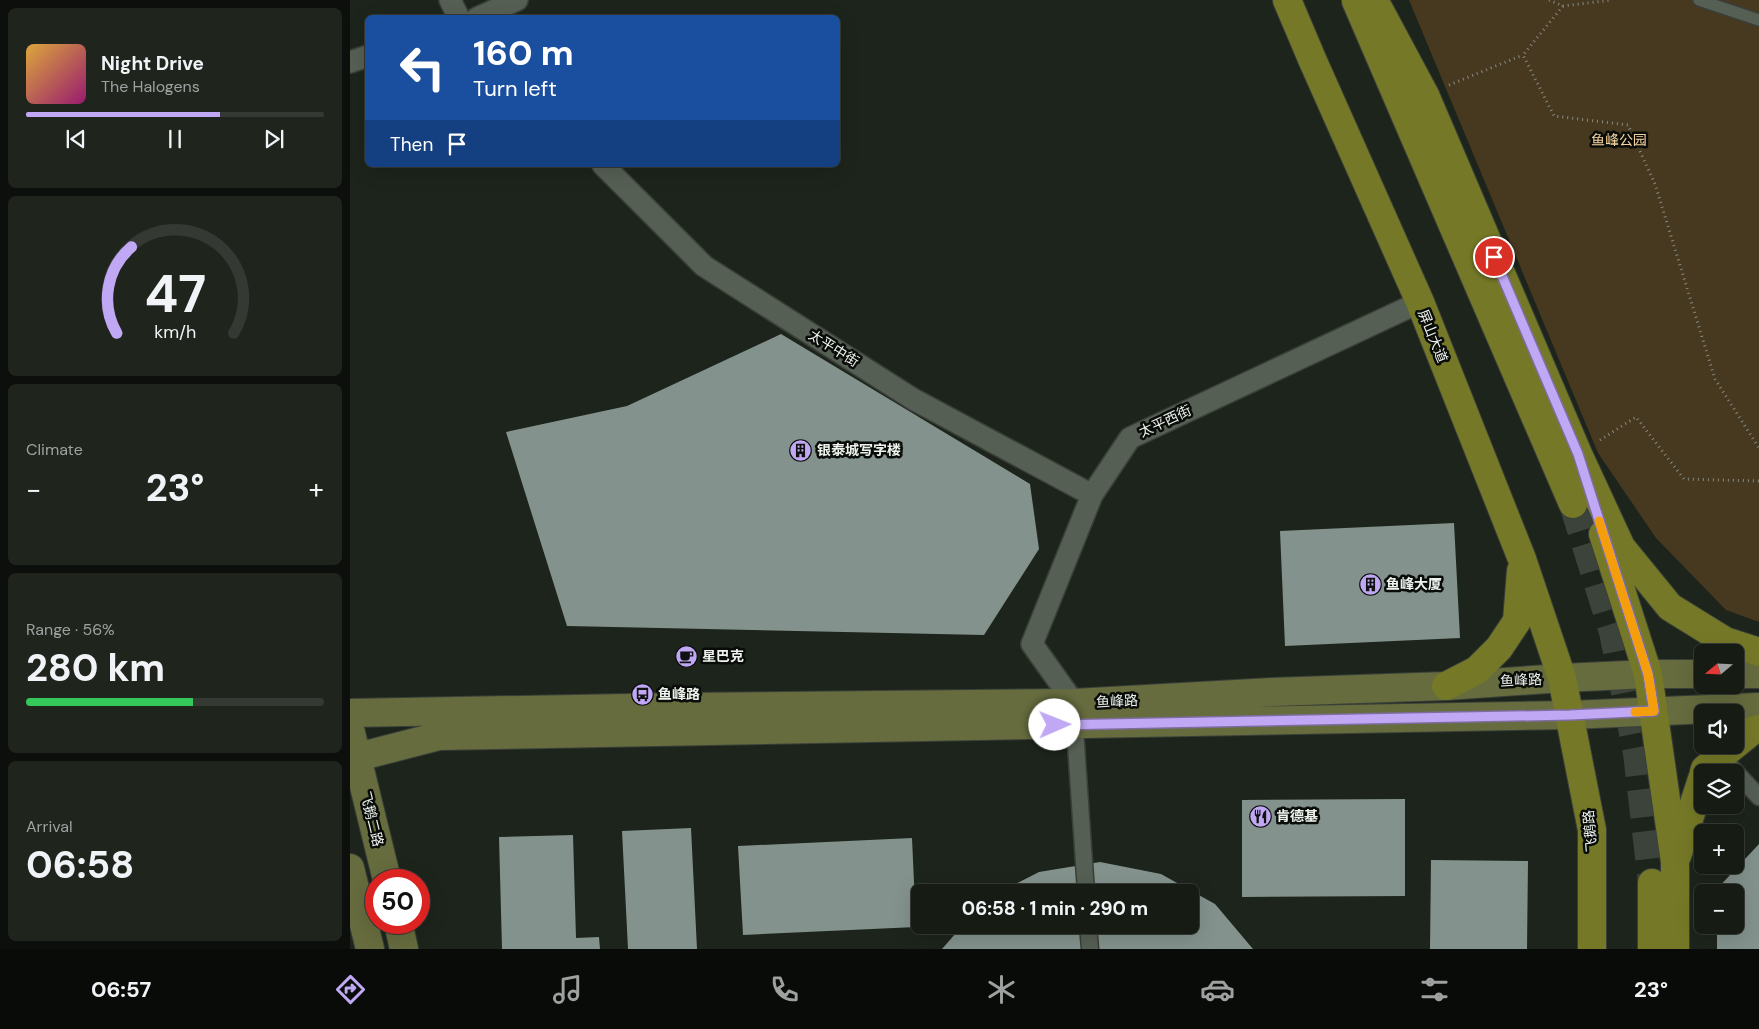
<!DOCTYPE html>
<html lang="en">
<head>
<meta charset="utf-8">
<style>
  :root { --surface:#161b14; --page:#1f241d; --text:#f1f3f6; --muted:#9ea1a0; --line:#353934; --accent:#c0a8f4 }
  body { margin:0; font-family:"DM Sans","Noto Sans SC",sans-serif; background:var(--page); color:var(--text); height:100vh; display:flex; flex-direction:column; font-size:19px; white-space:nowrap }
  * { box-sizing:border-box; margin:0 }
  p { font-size:16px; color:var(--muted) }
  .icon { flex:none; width:28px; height:28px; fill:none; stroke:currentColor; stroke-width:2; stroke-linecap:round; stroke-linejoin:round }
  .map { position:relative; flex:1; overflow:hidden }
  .panel { display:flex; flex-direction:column; gap:8px; padding:8px; background:#0c0f0b; width:350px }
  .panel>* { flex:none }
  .banner { position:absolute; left:15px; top:15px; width:475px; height:152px; border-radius:8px; box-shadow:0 5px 20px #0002,0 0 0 1px var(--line); background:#1a4fa0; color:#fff; overflow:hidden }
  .needle { width:32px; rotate:251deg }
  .buttons { position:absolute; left:1344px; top:644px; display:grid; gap:10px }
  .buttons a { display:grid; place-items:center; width:50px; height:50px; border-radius:8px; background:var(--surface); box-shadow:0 5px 20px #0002,0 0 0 1px var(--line); font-size:25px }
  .speed { position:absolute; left:15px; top:869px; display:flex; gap:10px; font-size:25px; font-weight:700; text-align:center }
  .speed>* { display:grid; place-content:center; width:65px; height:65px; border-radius:50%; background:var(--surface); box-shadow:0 5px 20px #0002,0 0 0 1px var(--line); line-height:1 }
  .speed .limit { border:8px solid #d22; background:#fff; color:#111 }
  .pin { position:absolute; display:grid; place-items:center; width:42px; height:42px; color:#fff; margin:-21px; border:2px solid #fff; border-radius:50%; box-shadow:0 1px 5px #0007 }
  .me { position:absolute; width:55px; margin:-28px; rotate:89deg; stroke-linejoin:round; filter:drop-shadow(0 0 4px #0008) }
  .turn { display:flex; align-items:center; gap:18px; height:105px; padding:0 25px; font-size:22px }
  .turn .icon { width:65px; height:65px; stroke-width:2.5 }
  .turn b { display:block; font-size:35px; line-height:42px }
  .then { display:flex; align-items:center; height:48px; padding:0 25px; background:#0003; gap:10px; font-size:19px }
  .big { font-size:38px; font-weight:700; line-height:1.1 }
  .panel .card { flex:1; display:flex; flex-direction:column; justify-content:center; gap:8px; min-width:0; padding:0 18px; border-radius:8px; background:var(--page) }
  .panel .dial { align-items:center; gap:0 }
  .dial svg { height:130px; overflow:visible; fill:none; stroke:var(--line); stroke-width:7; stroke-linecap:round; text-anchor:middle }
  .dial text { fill:var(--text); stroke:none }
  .song { display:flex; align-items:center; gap:15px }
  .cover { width:60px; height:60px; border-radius:8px; background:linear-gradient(135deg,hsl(40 70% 55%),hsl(320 70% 35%)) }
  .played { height:5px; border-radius:2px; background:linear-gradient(90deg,var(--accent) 65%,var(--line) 65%) }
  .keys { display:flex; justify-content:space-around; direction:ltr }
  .heat { display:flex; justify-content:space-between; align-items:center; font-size:28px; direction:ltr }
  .charge { height:8px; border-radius:4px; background:linear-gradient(90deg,#34c759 56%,var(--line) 0) }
  .trip { position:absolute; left:561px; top:884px; width:288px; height:50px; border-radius:8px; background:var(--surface); box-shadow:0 5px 20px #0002,0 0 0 1px var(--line); font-weight:700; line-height:50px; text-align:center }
  .tabs { display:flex; height:80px; justify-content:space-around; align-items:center; background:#090b08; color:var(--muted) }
  .tabs .icon { width:35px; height:35px }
  .tabs .current { color:var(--accent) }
  .tabs b { font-size:22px; color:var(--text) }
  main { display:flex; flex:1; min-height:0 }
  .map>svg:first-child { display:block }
  .green { fill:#473820 }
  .building { fill:#83928d }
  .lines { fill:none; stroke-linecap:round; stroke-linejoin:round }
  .primary-tunnel { stroke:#3c433a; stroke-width:28; stroke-dasharray:28 14; stroke-linecap:butt }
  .service-casing { stroke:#3a4039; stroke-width:14 }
  .pedestrian-casing { stroke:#3a4039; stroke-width:19 }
  .minor-casing { stroke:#3a4039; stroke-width:24 }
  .secondary-casing { stroke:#3a4039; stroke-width:30 }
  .primary-casing { stroke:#3a4039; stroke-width:30 }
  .path { stroke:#858b83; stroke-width:3; stroke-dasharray:1 4; stroke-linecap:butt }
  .service { stroke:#565f54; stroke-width:11 }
  .pedestrian { stroke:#565f54; stroke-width:16 }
  .minor { stroke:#565f54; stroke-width:21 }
  .secondary { stroke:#666c3e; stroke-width:28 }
  .primary { stroke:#757927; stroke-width:28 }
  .route-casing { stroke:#7d6d9f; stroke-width:12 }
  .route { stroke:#c0a8f4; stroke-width:9 }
  .slow { stroke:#f59e0b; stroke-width:9 }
  .labels { text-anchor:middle; stroke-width:5; stroke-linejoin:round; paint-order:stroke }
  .park-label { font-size:14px; fill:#f5d49f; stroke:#090c09 }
  .street-label { font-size:14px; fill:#eef3ed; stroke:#090c09 }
  .poi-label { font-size:14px; font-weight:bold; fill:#eef3ed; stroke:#090c09; text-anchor:start }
</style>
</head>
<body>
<main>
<section class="panel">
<div class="card">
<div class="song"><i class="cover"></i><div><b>Night Drive</b><p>The Halogens</p></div></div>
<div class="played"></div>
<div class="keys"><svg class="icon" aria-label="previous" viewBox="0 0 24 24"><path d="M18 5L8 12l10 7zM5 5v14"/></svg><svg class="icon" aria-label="pause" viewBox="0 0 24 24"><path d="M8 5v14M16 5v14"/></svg><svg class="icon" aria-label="next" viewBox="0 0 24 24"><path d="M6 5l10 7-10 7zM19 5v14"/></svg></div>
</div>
<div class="card dial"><svg viewBox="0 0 100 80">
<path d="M14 69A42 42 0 1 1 86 69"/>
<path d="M14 69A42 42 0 0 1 23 16" stroke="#c0a8f4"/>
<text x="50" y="56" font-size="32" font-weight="700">47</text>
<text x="50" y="72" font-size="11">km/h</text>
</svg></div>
<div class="card"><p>Climate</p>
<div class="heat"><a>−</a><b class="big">23°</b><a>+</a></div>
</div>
<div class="card"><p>Range · 56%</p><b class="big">280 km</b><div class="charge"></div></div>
<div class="card"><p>Arrival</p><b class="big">06:58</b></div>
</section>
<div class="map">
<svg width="1409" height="949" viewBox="0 0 1409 949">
  <rect width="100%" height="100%" fill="#1d241b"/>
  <path class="green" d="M 1059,0 L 1409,0 L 1409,622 L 1376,610 L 1306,538 L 1248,453 Z"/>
  <path class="building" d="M 431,334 L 680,484 L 689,549 L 634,635 L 217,626 L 156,432 L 277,406 Z
    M 1104,523 L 1110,638 L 935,646 L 930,531 Z
    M 1055,799 L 1055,896 L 892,897 L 892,800 Z
    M 341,828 L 347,949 L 278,949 L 272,831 Z
    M 223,835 L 226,938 L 249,937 L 250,949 L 152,949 L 149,837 Z
    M 562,838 L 566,927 L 393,935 L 388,846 Z
    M 1409,844 L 1409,949 L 1367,949 L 1367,925 L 1385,925 L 1385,892 L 1366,892 L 1366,890 Z
    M 1081,860 L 1178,861 L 1177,949 L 1080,949 Z
    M 750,862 L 811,874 L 865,904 L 903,949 L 592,949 L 613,925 L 840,925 L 840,892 L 650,892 L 689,872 Z"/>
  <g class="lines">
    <path class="primary-tunnel" d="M 1223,504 L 1263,632 L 1287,753 L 1302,883"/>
    <defs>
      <path id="service" d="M 1349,0 L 1409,20"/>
      <path id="pedestrian" d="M 724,715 L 736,892
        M 1371,756 L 1409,797
        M 738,925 L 740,949"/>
      <path id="minor" d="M 100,0 L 109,18
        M 127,18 L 167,0
        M 0,62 L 18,56
        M 253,165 L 354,266 L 563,399 L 742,495
        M 724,703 L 682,644 L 742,495 L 780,438 L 1070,302"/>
      <path id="secondary" d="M 1385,674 L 1409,674
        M 0,713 L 331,707 L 724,703 L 922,692 L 1096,686 L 1212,678 L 1298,674 L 1352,674
        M 0,729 L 37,880
        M 0,759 L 89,736 L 1220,715 L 1409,707
        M 0,868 L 20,949
        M 48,922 L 54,949"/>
      <path id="primary" d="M 937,0 L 962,59 L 1070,302 L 1172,559 L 1212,678 L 1242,830 L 1242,949
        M 1024,0 L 1075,95 L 1228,454 L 1271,547 L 1320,607 L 1375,641 L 1409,652
        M 1006,1 L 1223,504
        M 1253,534 L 1298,674 L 1325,862 L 1325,949
        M 1096,686 L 1127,670 L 1149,648 L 1167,621 L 1171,571
        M 1354,772 L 1355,769 L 1402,731 L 1409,729
        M 1327,856 L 1352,779
        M 1302,949 L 1302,883"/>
    </defs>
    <use href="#service" class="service-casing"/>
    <use href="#pedestrian" class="pedestrian-casing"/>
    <use href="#minor" class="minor-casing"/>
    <use href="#secondary" class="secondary-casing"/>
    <use href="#primary" class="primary-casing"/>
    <path class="path" d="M 1199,0 L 1213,6 L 1262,0
      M 1213,6 L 1173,55 L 1204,116 L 1278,125 L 1305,184 L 1365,379 L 1409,448
      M 1099,85 L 1173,55
      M 1250,440 L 1286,417 L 1334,479 L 1409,481"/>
    <use href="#service" class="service"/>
    <use href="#pedestrian" class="pedestrian"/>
    <use href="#minor" class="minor"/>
    <use href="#secondary" class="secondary"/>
    <use href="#primary" class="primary"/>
  </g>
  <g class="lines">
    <defs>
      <path id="route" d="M 705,725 L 1220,715 L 1304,711 L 1298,674 L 1228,454 L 1144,257"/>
    </defs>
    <use href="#route" class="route-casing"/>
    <use href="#route" class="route"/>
    <path class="slow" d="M 1249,521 L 1298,674 L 1304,711 L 1285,712"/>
  </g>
  <defs>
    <symbol id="building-disc" viewBox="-11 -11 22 22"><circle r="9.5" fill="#c0a8f4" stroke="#090c09"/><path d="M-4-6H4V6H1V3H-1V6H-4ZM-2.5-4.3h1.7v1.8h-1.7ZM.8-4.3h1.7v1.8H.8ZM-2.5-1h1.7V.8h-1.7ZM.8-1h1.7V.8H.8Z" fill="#111"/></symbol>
    <symbol id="cafe-disc" viewBox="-11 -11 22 22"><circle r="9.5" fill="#c0a8f4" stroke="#090c09"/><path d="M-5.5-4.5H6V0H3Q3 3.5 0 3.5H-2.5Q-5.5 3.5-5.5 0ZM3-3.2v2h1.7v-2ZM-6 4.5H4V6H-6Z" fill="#111"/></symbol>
    <symbol id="bus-disc" viewBox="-11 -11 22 22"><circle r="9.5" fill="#c0a8f4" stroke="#090c09"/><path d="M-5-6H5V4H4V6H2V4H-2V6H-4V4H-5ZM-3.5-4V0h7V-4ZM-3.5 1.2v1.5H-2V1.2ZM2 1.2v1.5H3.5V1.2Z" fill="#111"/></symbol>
    <symbol id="restaurant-disc" viewBox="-11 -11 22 22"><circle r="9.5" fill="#c0a8f4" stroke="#090c09"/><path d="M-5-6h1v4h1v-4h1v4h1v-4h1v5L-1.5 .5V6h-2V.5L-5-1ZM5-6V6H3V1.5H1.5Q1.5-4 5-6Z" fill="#111"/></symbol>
  </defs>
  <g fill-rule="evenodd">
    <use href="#building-disc" x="438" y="438" width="25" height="25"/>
    <use href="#building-disc" x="1008" y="572" width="25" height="25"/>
    <use href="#cafe-disc" x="324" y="644" width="25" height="25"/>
    <use href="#bus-disc" x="280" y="682" width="25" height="25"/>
    <use href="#restaurant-disc" x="898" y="804" width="25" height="25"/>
  </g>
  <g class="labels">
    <g class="park-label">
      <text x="1269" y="145">鱼峰公园</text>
    </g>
    <g class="street-label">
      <text transform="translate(1083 336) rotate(68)" y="5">屏山大道</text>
      <text transform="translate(484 348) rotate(32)" y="5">太平中街</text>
      <text transform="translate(815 421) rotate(-25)" y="5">太平西街</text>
      <text transform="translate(1171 680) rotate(-3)" y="5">鱼峰路</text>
      <text transform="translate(767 701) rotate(-3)" y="5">鱼峰路</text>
      <text transform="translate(22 819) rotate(76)" y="5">飞鹅二路</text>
      <text transform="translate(1240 831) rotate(-95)" y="5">飞鹅路</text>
    </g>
    <g class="poi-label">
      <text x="467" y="455">银泰城写字楼</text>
      <text x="1036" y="589">鱼峰大厦</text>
      <text x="352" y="661">星巴克</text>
      <text x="308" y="699">鱼峰路</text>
      <text x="926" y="821">肯德基</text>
    </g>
  </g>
</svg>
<div class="buttons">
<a><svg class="needle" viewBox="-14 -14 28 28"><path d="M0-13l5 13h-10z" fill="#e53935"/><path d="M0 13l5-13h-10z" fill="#9ea1a0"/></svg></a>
<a><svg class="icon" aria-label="sound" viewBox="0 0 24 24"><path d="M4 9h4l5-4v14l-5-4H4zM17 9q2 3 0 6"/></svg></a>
<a><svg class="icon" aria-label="layers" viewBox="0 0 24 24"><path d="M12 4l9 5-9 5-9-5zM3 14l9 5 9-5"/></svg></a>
<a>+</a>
<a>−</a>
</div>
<div class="speed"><div class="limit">50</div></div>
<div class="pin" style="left:1144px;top:257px;background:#d93025"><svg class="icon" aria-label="arrive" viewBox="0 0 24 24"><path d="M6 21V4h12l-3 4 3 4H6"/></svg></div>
<svg class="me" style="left:705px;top:725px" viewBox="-20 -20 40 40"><circle r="19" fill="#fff"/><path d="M0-13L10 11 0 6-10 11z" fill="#c0a8f4"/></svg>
<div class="trip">06:58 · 1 min · 290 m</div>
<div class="banner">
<div class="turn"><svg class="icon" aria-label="left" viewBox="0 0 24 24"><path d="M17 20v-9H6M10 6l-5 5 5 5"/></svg><div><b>160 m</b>Turn left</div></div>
<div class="then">Then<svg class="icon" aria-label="arrive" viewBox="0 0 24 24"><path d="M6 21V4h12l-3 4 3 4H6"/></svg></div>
</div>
</div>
</main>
<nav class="tabs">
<b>06:57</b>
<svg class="icon current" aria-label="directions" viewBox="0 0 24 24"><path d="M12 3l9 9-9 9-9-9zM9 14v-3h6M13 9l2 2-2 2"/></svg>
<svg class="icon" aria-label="music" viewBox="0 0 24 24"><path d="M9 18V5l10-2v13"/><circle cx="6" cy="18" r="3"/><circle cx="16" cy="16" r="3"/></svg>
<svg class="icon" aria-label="phone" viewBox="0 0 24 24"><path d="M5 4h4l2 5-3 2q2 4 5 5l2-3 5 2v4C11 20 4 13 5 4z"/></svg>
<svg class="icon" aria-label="climate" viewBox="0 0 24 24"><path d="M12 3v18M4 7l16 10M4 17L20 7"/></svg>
<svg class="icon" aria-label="car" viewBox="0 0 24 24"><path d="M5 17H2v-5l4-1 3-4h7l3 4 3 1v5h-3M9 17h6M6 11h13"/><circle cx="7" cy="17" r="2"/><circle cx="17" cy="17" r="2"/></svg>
<svg class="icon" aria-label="filters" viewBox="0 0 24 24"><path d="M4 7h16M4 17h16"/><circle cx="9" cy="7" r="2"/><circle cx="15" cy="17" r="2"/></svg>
<b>23°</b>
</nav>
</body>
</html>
